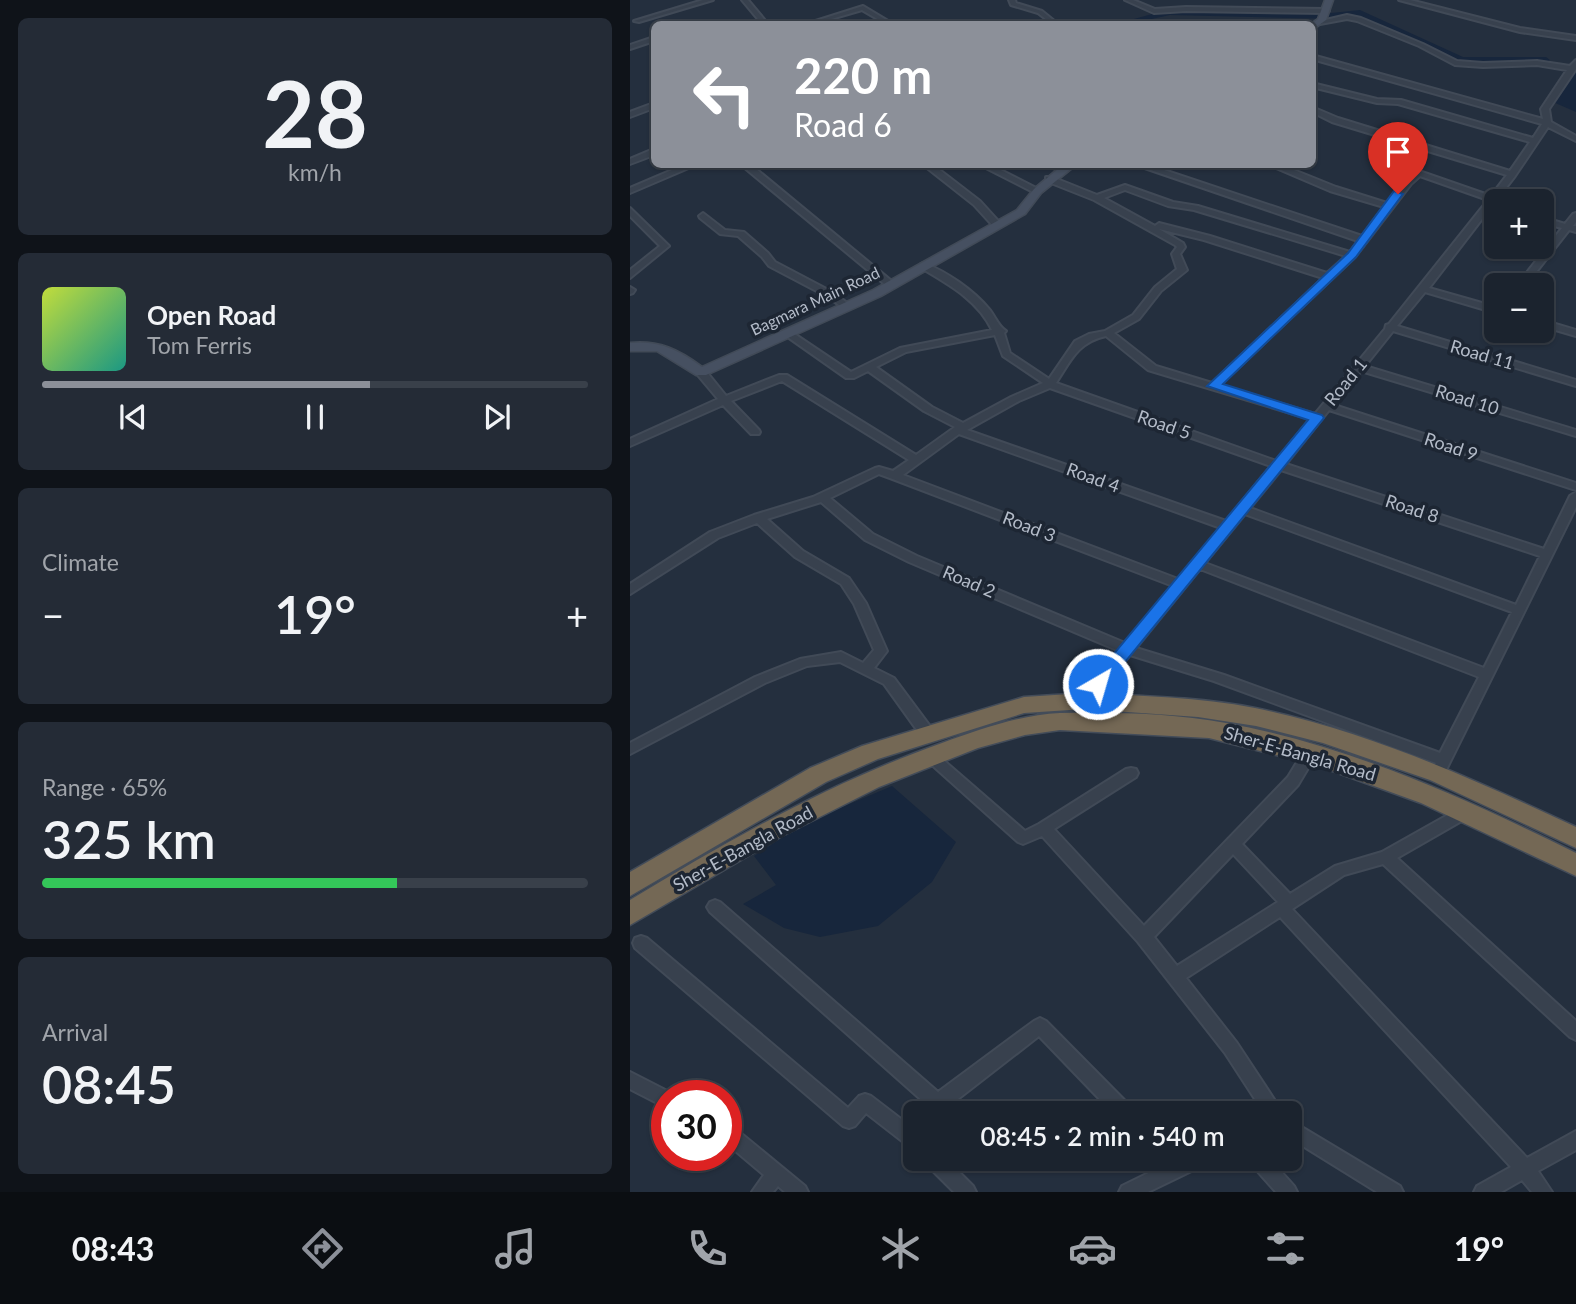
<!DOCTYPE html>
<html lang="en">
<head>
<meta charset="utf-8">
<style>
  :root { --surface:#1b232e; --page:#242b36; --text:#f1f3f6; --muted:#a0a4aa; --line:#39404a; --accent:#8c9099 }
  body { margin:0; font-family:Lato,sans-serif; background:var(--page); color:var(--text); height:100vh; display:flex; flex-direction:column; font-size:26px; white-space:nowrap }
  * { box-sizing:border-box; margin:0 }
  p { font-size:23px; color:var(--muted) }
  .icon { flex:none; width:38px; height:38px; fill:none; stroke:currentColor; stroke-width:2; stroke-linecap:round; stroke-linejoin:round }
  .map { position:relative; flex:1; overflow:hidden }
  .sheet { display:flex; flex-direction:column; gap:18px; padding:18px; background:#0f1319; width:630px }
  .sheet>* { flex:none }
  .banner { position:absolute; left:21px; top:21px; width:665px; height:147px; border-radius:10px; box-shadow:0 2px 5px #0004,0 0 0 2px var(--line); background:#8c9099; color:#fff; overflow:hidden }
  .fabs { position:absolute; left:854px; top:189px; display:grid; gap:14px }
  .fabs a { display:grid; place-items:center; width:70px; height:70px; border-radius:10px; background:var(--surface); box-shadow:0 2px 5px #0004,0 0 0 2px var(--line); font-size:35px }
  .speed { position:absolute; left:21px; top:1080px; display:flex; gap:14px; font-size:35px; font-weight:700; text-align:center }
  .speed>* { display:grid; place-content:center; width:91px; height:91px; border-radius:50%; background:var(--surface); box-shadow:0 2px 5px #0004,0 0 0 2px var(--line); line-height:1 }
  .speed .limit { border:10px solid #d22; background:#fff; color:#111 }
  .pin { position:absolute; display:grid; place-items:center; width:60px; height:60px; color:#fff; margin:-72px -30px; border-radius:50% 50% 50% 0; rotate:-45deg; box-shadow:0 0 7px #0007 }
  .pin .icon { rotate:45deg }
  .me { position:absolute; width:77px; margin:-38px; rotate:38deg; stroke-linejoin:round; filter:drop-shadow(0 0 5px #0008) }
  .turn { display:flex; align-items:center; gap:24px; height:147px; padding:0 28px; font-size:32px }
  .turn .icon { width:91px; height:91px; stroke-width:2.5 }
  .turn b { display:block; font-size:49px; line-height:60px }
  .big { font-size:52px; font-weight:600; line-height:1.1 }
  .sheet .card { flex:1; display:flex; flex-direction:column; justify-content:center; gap:10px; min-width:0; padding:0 24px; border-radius:10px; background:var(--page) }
  .sheet .dial { align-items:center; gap:0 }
  .dial b { font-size:91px; line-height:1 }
  .song { display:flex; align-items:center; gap:21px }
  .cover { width:84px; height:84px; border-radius:10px; background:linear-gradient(135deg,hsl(70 70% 55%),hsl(170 70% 35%)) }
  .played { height:7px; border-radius:4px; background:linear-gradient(90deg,var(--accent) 60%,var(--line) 60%) }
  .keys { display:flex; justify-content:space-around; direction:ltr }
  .heat { display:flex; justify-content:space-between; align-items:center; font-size:38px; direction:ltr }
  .charge { height:10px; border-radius:5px; background:linear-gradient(90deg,#34c759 65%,var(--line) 0) }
  .trip { position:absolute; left:273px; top:1101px; width:399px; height:70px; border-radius:10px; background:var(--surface); box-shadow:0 2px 5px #0004,0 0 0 2px var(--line); font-weight:600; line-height:70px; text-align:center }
  .tab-bar { display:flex; height:112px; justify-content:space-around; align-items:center; background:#0b0e12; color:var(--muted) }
  .tab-bar .icon { width:49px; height:49px }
  .tab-bar .current { color:var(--accent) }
  .tab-bar b { font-size:32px; color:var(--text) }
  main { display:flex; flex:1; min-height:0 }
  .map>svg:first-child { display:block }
  .water { fill:#17263c }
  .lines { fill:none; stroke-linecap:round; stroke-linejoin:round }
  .canal { fill:#17263c; fill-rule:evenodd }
  .street-casing { stroke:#414a57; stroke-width:4 }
  .secondary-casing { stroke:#414a57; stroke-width:3 }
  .highway-casing { stroke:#434c59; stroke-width:3 }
  .street { fill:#38414e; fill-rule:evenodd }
  .secondary { fill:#465061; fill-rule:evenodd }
  .highway { fill:#746855; fill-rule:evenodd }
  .route { fill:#1a73e8; stroke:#114b97; stroke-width:2 }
  .labels { text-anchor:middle; stroke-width:7; stroke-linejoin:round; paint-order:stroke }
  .far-street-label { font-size:16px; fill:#b4bcc9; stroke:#1d2633 }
  .street-label { font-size:18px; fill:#b4bcc9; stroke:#1d2633 }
</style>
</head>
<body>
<main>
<section class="sheet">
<div class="card dial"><b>28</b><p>km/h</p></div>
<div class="card">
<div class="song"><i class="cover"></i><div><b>Open Road</b><p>Tom Ferris</p></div></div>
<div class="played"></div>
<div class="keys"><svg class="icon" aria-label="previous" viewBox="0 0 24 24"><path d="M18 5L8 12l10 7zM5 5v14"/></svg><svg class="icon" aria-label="pause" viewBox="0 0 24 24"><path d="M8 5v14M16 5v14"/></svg><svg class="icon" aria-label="next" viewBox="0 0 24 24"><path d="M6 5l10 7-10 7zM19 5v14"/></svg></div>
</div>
<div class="card"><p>Climate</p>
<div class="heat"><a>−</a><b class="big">19°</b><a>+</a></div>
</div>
<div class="card"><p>Range · 65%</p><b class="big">325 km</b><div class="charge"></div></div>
<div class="card"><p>Arrival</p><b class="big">08:45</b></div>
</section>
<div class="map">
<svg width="946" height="1192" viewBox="0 0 946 1192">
  <rect width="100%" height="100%" fill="#242f3e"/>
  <path class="water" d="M 946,67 L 946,112 L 923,102 Z
    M 262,786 L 326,842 L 302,882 L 248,926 L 190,937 L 154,928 L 113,904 L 146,885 L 124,856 L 177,822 Z"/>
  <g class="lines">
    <path class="canal" d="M 540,9 L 701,13 L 730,10 L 833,57 L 916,57 L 920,60 L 916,63 L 829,62 L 729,16 L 701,19 L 540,15 L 499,24 L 486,24 Z"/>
    <defs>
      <path id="street" d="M 73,0 L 83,0 L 9,22 L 4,21 Z
        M 112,0 L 118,0 L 138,24 L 132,24 Z
        M 379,0 L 385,0 L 386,3 L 412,11 L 428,24 L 422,24 L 408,13 L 381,5 Z
        M 495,0 L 503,0 L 525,9 L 556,7 L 696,9 L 699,11 L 696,13 L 556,11 L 524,13 Z
        M 769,0 L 780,0 L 890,28 L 946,36 L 946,40 L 890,32 Z
        M 233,6 L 263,24 L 256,24 L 232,10 L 184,24 L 176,24 Z
        M 717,15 L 731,18 L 793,44 L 827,61 L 853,63 L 907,61 L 940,66 L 946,60 L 946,69 L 919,109 L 921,122 L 946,136 L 946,141 L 918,127 L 885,176 L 799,288 L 866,307 L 866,313 L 795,292 L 767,326 L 946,380 L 946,386 L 763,331 L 735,366 L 946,430 L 946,436 L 731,371 L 704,405 L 946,483 L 946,490 L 699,410 L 656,464 L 914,549 L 940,496 L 946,492 L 946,507 L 816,770 L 811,771 L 806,770 L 804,766 L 806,763 L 584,681 L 500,655 L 460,704 L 450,704 L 448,701 L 450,698 L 489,651 L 279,562 L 235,540 L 191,502 L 137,519 L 173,551 L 219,578 L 236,603 L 257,651 L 244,668 L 264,678 L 302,729 L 304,733 L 302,737 L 292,737 L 254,684 L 210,662 L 177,666 L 135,683 L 0,754 L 0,743 L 125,677 L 170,659 L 211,652 L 233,663 L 244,650 L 224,604 L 211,584 L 165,557 L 127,523 L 88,538 L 0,594 L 0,584 L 80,532 L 124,515 L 183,497 L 245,468 L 249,467 L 263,471 L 279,460 L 152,381 L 101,401 L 129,430 L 130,432 L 129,434 L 121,434 L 93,405 L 0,446 L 0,439 L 88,399 L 67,374 L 67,370 L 75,370 L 96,396 L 149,375 L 157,375 L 286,455 L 325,427 L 294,411 L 238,371 L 224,378 L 216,378 L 152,333 L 157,330 L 160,331 L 221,372 L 270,348 L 362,330 C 348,300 318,284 291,268 L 291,264 L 294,263 C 317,272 343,290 359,309 C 365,316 368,326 376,331 L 374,333 L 380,353 L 419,379 L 445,341 L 459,334 L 475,331 L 503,315 L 525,287 L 547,269 L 542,254 L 547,247 L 545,245 L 464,200 L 416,181 L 416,177 L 422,177 L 467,195 L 495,185 L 543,202 L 568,206 L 720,252 L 728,241 L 503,164 L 516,164 L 732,236 L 754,207 L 700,191 L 637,164 L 649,164 L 706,187 L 757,203 L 775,180 L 789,171 L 861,196 L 877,175 L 702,122 L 682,112 L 682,107 L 708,118 L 880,171 L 900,142 L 768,104 L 747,103 L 682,87 L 682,83 L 747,99 L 771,100 L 903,138 L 912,124 L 682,59 L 682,55 L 913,119 L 911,109 L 937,70 L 907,65 L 853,67 L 825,65 L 789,46 L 727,21 L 717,19 L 690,24 L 687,22 ZM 790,176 L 858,200 L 759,324 L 756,325 L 755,329 L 685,414 L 590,385 L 725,257 L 781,184 ZM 495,190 L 538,206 L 564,210 L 716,256 L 697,273 L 580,236 L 529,223 L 525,226 L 474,198 ZM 529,229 L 574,240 L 693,278 L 582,383 L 526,366 L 484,333 L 509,319 L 531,291 L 557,270 L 550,254 L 555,247 L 553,243 ZM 365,335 L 373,356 L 413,383 L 381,397 L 333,423 L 302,407 L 246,367 L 276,352 ZM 476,336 L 518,370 L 680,419 L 646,461 L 426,383 C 441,360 448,342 476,336 ZM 420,388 L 641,466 L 596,521 L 337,430 L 389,401 ZM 329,434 L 591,528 L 548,579 L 273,475 ZM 651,470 L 910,556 L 886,605 L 620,508 ZM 249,474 L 260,478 L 543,586 L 495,643 L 287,556 L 243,534 L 200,498 ZM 615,514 L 882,612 L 854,668 L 575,563 ZM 570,569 L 849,677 L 810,753 L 594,675 L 506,648 Z
        M 24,37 L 24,41 L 0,49 L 0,45 Z
        M 21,104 L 24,104 L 24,108 L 0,117 L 0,112 Z
        M 21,150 L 24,150 L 24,155 L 0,164 L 0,159 Z
        M 56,164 L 68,164 L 0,193 L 0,188 Z
        M 110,164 L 120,164 L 264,283 L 264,287 L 258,287 Z
        M 292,164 L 302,164 L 350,201 L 370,223 L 370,227 L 364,227 L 344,205 Z
        M 348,164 L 359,164 L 412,191 L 405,193 Z
        M 412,164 L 425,164 L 438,170 L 434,172 Z
        M 0,208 L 39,246 L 0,278 L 0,270 L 30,246 L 0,216 Z
        M 73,213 L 95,230 L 114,232 L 138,253 L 145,262 L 204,293 L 221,306 L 219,308 L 213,308 L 198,297 L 139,266 L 132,257 L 108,236 L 90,234 L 70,218 L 69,216 Z
        M 946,213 L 946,222 L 943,226 L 946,226 L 946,232 L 939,230 L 896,285 L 887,285 L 932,228 L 912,223 L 912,217 L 935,224 L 943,214 Z
        M 0,287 L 5,290 L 3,293 L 0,294 Z
        M 912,320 L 946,330 L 946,336 L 912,326 Z
        M 680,748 L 685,749 L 687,753 L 668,785 L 612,844 L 660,894 L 705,866 L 752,852 L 832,807 L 837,805 L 842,807 L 844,811 L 842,815 L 767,858 L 946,1021 L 946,1040 L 940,1037 L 753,864 L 714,875 L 662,909 L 897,1158 L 946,1131 L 946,1150 L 908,1171 L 922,1192 L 902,1192 L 892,1180 L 871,1192 L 844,1192 L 847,1186 L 881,1167 L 650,917 L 556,978 L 607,1043 L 653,1113 L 634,1113 L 595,1053 L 508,942 L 412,836 L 393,844 L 388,842 L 292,756 L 294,752 L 299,751 L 304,752 L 395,831 L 409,824 L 496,769 L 501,768 L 506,769 L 508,773 L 506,777 L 424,829 L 514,926 L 658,777 L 675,749 ZM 603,854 L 648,902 L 547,966 L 524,937 Z
        M 85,900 L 90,902 L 308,1092 L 404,1021 L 410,1018 L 416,1021 L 501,1107 L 504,1113 L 483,1113 L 409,1036 L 310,1113 L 290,1113 L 296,1104 L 80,912 L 77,907 L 80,902 Z
        M 11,936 L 17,938 L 218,1108 L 229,1096 L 235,1094 L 241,1096 L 284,1129 L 284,1141 L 278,1144 L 272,1141 L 236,1113 L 225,1126 L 219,1128 L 213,1126 L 5,948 L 3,943 L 5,938 Z
        M 0,1072 L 43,1094 L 37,1096 L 37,1108 L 0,1089 Z
        M 660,1120 L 770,1186 L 773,1192 L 747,1192 L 660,1138 Z
        M 96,1124 L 102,1126 L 175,1186 L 178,1192 L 155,1192 L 148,1186 L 143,1192 L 122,1192 L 134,1175 L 96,1143 Z
        M 293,1158 L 315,1158 L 343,1186 L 346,1192 L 324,1192 L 296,1164 Z
        M 549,1158 L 579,1158 L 576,1164 L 518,1192 L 489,1192 L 492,1186 Z
        M 618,1158 L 639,1158 L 664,1186 L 667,1192 L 646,1192 L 621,1164 Z"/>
      <path id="secondary" d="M 695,0 L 703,0 L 696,20 L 682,30 L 681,24 L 688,19 Z
        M 434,164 L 447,164 L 411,193 L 395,214 L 251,296 L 76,375 L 66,375 L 27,351 L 0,351 L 0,343 C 29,340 49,350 72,367 L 243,290 L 387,210 L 404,189 Z"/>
      <path id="highway" d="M 455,693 C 512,696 569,697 625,708 C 738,731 843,779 946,827 L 946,848 L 800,780 L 693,743 L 626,726 L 568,717 L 455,709 L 394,713 L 248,759 L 196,782 L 0,896 L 0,872 L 180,768 L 232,746 L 394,697 Z
        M 430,713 C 484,712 542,713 596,723 C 718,745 835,798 946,853 L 946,876 L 791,803 L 686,765 L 579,738 L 430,730 L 395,735 L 348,748 L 249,787 L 150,837 L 0,925 L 0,900 C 100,839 202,782 312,743 C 350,729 390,715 430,713 Z"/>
    </defs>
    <use href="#street" class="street-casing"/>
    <use href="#secondary" class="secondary-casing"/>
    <use href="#highway" class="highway-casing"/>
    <use href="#street" class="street"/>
    <use href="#secondary" class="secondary"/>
    <use href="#highway" class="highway"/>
  </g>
  <path class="route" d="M 764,191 L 773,194 L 726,257 L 593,384 L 692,415 L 694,418 L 474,688 L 462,688 L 460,684 L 462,680 L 678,420 L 577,386 L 718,253 Z"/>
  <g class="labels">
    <g class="far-street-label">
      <text transform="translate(185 301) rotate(-25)" y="6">Bagmara Main Road</text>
    </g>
    <g class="street-label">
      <text transform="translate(852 355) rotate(16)" y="6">Road 11</text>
      <text transform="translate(716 382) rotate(-51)" y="6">Road 1</text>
      <text transform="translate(837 400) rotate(17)" y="6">Road 10</text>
      <text transform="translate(534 425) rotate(19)" y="6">Road 5</text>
      <text transform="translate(821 447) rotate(18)" y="6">Road 9</text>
      <text transform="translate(463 478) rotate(20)" y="6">Road 4</text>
      <text transform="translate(782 509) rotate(18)" y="6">Road 8</text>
      <text transform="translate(399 527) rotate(21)" y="6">Road 3</text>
      <text transform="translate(339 582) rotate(23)" y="6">Road 2</text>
      <text transform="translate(670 754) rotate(16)" y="6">Sher-E-Bangla Road</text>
      <text transform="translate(113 849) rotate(-29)" y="6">Sher-E-Bangla Road</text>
    </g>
  </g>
</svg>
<div class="fabs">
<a>+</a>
<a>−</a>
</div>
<div class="speed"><div class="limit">30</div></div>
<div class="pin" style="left:768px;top:194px;background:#d93025"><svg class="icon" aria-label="arrive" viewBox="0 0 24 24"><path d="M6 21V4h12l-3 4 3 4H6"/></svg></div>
<svg class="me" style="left:468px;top:684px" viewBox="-20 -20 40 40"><circle r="17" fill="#1a73e8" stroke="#fff" stroke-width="3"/><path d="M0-11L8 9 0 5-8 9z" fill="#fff"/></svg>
<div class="trip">08:45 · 2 min · 540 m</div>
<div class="banner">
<div class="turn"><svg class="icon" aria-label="left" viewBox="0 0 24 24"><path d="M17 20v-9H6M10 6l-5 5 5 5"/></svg><div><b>220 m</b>Road 6</div></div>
</div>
</div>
</main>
<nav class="tab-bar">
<b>08:43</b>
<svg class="icon current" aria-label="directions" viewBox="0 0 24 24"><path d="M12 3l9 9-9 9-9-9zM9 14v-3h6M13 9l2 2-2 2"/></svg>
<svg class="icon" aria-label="music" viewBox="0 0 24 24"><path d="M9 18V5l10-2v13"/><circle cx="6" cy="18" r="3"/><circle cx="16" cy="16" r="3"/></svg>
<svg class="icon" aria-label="phone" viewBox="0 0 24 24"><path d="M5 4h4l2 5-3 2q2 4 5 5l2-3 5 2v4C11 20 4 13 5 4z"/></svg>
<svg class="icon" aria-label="climate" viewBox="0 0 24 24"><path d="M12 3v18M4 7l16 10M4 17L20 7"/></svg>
<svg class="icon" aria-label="car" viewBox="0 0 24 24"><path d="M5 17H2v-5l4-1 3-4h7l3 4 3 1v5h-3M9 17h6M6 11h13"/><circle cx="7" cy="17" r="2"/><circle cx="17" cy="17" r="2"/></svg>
<svg class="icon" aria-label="filters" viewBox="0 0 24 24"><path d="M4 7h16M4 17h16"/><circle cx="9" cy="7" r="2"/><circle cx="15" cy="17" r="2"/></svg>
<b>19°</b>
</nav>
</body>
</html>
